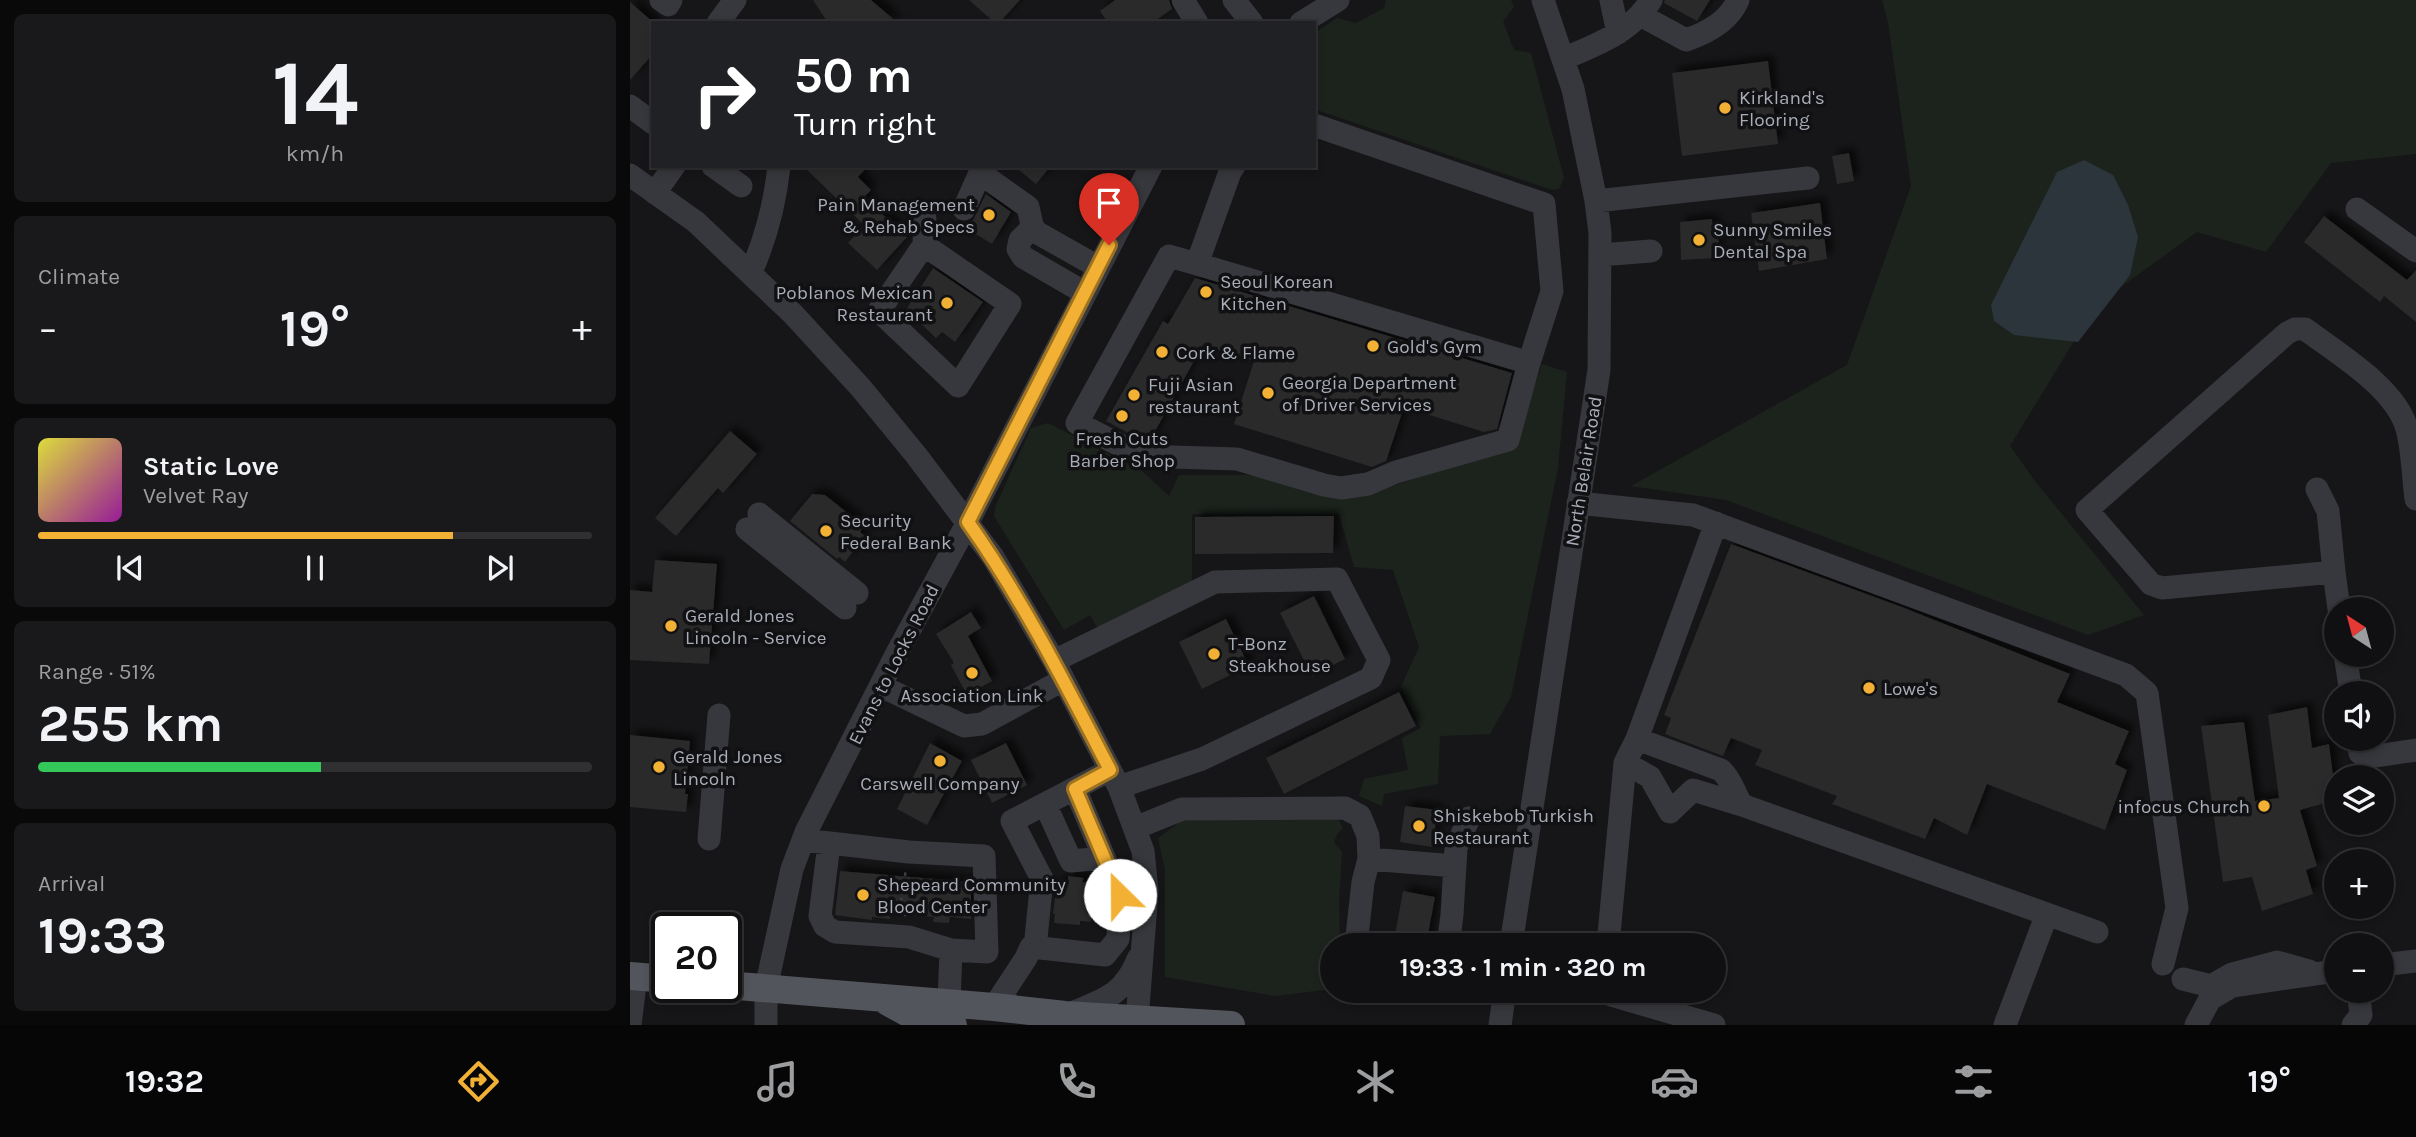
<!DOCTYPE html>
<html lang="en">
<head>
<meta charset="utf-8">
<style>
  :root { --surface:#101012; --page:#19191b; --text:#f1f3f6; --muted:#9c9d9f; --line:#303032; --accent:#f2b134 }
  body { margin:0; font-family:Karla,sans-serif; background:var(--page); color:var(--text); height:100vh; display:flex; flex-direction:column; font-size:26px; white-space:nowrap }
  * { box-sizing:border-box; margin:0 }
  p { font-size:23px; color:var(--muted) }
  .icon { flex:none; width:38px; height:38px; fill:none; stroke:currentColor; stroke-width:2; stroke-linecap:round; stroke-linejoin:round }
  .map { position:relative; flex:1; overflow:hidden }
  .details { display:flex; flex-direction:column; gap:14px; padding:14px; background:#09090a; width:630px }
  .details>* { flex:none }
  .guide { position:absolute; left:21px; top:21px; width:665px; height:147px; border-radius:0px; box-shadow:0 4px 10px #0003,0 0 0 2px var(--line); background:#202124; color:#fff; overflow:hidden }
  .needle { width:46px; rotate:324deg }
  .tools { position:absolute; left:1694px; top:597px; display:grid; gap:14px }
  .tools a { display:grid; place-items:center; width:70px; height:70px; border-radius:50%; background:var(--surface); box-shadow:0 4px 10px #0003,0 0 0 2px var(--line); font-size:35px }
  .speed { position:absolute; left:21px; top:912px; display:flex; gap:14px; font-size:35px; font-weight:700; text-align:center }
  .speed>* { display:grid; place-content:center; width:91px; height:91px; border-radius:50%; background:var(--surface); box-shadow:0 4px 10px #0003,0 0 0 2px var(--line); line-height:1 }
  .speed .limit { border:4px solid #111; border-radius:10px; background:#fff; color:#111 }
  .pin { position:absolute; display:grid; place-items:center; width:60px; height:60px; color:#fff; margin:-72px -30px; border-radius:50% 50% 50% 0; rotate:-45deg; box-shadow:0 0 7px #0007 }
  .pin .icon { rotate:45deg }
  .me { position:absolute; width:77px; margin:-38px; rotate:337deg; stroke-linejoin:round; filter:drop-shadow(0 0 5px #0008) }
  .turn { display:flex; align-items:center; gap:24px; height:147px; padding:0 28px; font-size:32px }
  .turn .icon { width:91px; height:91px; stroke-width:2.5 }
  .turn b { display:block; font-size:49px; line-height:60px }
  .big { font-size:52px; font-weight:700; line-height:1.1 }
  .details .card { flex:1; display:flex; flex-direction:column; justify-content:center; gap:10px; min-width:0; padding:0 24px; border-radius:10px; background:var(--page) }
  .details .dial { align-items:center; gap:0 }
  .dial b { font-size:91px; line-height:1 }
  .song { display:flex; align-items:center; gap:21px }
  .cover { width:84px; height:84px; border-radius:10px; background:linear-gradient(135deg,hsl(60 70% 55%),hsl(300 70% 35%)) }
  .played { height:7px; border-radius:4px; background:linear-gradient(90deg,var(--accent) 75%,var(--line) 75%) }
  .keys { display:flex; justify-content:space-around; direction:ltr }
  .heat { display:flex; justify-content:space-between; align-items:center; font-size:38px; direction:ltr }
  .charge { height:10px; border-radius:5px; background:linear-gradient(90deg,#34c759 51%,var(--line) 0) }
  .trip { position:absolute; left:690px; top:933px; width:406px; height:70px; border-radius:35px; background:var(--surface); box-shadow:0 4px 10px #0003,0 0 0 2px var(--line); font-weight:700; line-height:70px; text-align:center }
  .tab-bar { display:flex; height:112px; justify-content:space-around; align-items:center; background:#060607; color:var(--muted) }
  .tab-bar .icon { width:49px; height:49px }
  .tab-bar .current { color:var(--accent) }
  .tab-bar b { font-size:32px; color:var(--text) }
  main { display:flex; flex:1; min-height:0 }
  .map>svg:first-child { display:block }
  .green { fill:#1c231d }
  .water { fill:#2c353c }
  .building { fill:#29292c; filter:url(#shadow) }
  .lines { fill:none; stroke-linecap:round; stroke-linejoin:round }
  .path { stroke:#3d3f44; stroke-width:2.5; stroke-dasharray:3.5 5; stroke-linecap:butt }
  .minor { stroke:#37383d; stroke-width:23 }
  .major { stroke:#53555c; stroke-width:28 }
  .route-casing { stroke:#9d7322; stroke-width:18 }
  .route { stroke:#f2b134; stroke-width:12 }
  .poi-dot { fill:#f2b134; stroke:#111113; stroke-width:2.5 }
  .labels { text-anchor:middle; stroke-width:7; stroke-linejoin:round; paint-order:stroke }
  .poi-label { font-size:19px; fill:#a8adb8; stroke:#111113; text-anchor:start }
  .street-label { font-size:19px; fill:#a8adb8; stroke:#111113 }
</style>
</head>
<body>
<main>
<section class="details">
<div class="card dial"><b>14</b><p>km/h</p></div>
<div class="card"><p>Climate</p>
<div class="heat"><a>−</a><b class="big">19°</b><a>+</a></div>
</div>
<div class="card">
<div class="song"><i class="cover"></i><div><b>Static Love</b><p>Velvet Ray</p></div></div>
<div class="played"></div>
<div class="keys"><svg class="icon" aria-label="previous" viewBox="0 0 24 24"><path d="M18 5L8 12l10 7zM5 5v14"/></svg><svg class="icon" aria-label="pause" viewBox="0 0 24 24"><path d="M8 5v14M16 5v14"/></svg><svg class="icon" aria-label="next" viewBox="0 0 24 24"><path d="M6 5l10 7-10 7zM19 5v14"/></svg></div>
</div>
<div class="card"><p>Range · 51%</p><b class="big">255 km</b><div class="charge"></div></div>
<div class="card"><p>Arrival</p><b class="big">19:33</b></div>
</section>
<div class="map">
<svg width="1786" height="1025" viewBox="0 0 1786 1025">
  <defs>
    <filter id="shadow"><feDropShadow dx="6" dy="-6" stdDeviation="3.5" flood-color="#0009"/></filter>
  </defs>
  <rect width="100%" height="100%" fill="#161618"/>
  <path class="green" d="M 756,0 L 881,0 L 884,7 L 873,21 L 884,50 L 901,53 L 934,178 L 929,189 L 922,190 L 684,109 L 684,33 L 707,18 L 726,23 L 754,8 Z
    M 1252,0 L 1786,0 L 1786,154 L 1701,163 L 1636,252 L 1567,232 L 1466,305 L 1380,446 L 1405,481 L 1514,615 L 1458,635 L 1096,500 L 1001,486 L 1217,365 L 1281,186 L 1258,22 Z
    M 912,364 L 937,372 L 928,468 L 881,697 L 860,734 L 810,736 L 808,784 L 754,794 L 752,806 L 729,796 L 734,779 L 778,770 L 772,738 L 791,728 L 771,687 L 789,647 L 763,570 L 724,567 L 709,514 L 562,514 L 562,582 L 469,631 L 460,615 L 434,630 L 364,516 L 366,505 L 401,428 L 418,423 L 512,471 L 539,496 L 549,475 L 633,475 L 749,491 L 884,444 Z
    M 555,818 L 708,818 L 713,828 L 707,834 L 704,842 L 712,852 L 709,901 L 710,945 L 702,945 L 702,989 L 645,996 L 535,977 L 535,870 L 528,838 Z"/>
  <path class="water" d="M 1454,160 L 1483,175 L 1498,205 L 1508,237 L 1500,275 L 1448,342 L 1384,335 L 1364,321 L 1361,305 L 1427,172 Z"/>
  <path class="building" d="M 183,0 L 241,0 L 268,23 L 198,23 Z
    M 339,0 L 390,0 L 369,23 L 365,23 Z
    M 485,0 L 539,0 L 542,9 L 522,23 L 478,23 L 470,11 Z
    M 1035,0 L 1080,0 L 1067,21 L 1034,3 Z
    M 0,2 L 23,22 L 23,54 L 0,80 Z
    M 1138,61 L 1148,144 L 1052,156 L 1042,73 Z
    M 1219,153 L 1224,181 L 1207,184 L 1202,156 Z
    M 173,166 L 238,166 L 228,177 L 241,190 L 234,197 L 277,237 L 247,270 L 218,243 L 234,225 Z
    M 384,166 L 421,166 L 406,184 Z
    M 356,194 L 381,212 L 362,244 L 331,225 L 333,223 L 343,220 Z
    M 1190,203 L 1197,259 L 1129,271 L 1121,213 Z
    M 1694,216 L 1777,280 L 1786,270 L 1786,322 L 1754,296 L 1750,302 L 1674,242 Z
    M 1082,219 L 1083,228 L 1088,227 L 1089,248 L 1084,248 L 1085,258 L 1051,260 L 1050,222 Z
    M 303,268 L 353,302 L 325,342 L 312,332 L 306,338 L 276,310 Z
    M 565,278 L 882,373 L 867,429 L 854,432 L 774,407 L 756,461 L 742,467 L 604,424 L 624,361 L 573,345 L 519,442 L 515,442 L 476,421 L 533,321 L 538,324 Z
    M 100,431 L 127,454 L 93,493 L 88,488 L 46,536 L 25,518 Z
    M 182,494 L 195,495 L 234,526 L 230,532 L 235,536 L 215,562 L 209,557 L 207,559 L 160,521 Z
    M 704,516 L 703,553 L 565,554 L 565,517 Z
    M 1101,544 L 1272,607 L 1440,674 L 1427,702 L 1499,731 L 1485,764 L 1497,770 L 1475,830 L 1357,784 L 1337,835 L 1304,818 L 1295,839 L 1202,804 L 1207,796 L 1125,765 L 1132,750 L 1101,738 L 1093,756 L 1035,734 L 1041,718 L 1034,715 Z
    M 25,560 L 87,564 L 79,664 L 0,660 L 0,590 L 22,592 Z
    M 684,596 L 715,659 L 682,676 L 650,613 Z
    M 341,612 L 351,628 L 338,636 L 362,681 L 337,695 L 321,665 L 324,663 L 306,634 Z
    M 596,619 L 619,666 L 572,689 L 549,642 Z
    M 769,692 L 786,726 L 654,794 L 636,758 Z
    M 1677,707 L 1682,748 L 1699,744 L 1706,800 L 1670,810 L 1687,866 L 1676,870 L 1683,894 L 1632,911 L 1622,877 L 1593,882 L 1571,726 L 1614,722 L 1625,801 L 1649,798 L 1638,715 Z
    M 0,735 L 60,741 L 55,794 L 58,794 L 56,812 L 0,807 Z
    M 300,743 L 332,761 L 297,825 L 267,809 Z
    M 376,743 L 397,785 L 362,803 L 341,760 Z
    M 775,806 L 808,810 L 802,847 L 770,842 Z
    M 210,871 L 341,882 L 341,919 L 320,917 L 319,923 L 303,922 L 304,917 L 260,913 L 260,919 L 242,917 L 242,920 L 205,915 Z
    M 438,876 L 454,878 L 452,882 L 464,883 L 461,922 L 450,921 L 450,925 L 424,923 L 425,914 L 423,914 L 427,881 L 438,882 Z
    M 773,891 L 805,897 L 796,945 L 763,945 Z"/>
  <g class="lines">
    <path class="path" d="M 276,916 L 270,908 L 276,869"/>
    <path class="minor" d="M 31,0 L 38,5 L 41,0
      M 553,0 L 567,23
      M 604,0 L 622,23
      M 981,0 L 988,33
      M 1012,16 L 1056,40 C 1077,33 1099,21 1108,0
      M 88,23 L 105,0
      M 671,23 L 708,0
      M 933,59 C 966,45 1002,32 1021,0
      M 0,106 L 23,123
      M 83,166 L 111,186
      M 604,166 L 600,172 L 567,264 L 899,363 L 922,291 L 914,204 L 684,125
      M 0,175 L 66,222 L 163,314 L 231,388 L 286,455 L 363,557 L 424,661 L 489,787 L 513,851 L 517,891 L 507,1020
      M 25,193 L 44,166
      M 966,201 L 1178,178
      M 334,209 L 350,173 L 398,207 L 402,225 L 406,232
      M 1727,209 L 1786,251
      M 294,245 L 380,304 L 328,386 L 249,311 Z
      M 294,245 L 295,219
      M 970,255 L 1021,251
      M 567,264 L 539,256 L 447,423 L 511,456 L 607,459 L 694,485 L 711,488 L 738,484 L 766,472 L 878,440 L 899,363
      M 121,272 C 136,238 145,204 149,166
      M 455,293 L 393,257 L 388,249 L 390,240 L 398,232 L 406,232 L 468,267
      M 1687,489 L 1698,511 L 1704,572
      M 948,503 L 1063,515 L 1496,675 L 1517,693 L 1547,908 L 1533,964
      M 129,514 L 227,593
      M 117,529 L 215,608
      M 1709,609 L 1704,572 L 1532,588 L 1521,584 L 1457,510 L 1657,333 L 1665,329 L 1675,329 C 1708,354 1766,388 1777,429 C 1783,451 1783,477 1786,499
      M 1715,654 L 1721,693
      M 424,661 L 585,582 L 707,579 L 749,660 L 741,678 L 572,759 L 489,787
      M 251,686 L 334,726 L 352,724 L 433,680
      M 1727,738 L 1730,753 L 1739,757 L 1786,750
      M 1007,739 L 1091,770 C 1102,780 1104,793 1112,805
      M 995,763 L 1020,777 L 1040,812 L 1063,790 L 1112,805 L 1467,932
      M 415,804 L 441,861 L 474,858
      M 505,828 L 552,809 L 715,808 L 730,816 L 738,836 L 739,859 L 733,882 L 726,945
      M 79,839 L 89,715
      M 173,840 L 279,852 L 354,856 L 357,952 L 321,950 L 319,1003
      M 199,844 L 190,916 L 195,926 L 205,932 L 279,937 L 321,950
      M 739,859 L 825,866
      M 818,945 L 822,915 L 826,848 L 839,818
      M 881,945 L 969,370 L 970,233 L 966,201 L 943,89 L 913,0
      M 978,945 L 995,763 L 1007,739 L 1086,523
      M 405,948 L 412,879 L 382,821 L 480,770
      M 1752,965 L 1786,961
      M 1553,979 L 1581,986 L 1602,974 L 1647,962 L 1679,971
      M 975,990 L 981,995 L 1084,1025
      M 364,1007 L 396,958 L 401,947 L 475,955 L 488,939 L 490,895 L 445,789
      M 437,1015 C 472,1000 493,997 508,959
      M 0,1025 L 6,976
      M 136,1025 L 136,988 L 162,869 L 176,832 L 267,653 L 338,522 L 521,166
      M 870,1025 L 875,990
      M 1375,1025 L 1417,914
      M 1566,1025 L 1580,999 L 1602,986 L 1706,971
      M 1723,1025 L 1731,1015 L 1728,990"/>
    <path class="major" d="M 0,976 L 37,979
      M 96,985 L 364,1007 L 435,1015 L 601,1025
      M 258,1002 L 295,1022 L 323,1025"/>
  </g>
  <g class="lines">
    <defs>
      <path id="route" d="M 479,245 L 338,522 C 393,600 436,685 480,770 L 445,789 L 490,895"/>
    </defs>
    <use href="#route" class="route-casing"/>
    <use href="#route" class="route"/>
  </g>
  <g class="poi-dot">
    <circle cx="1095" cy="108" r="7"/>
    <circle cx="359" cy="215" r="7"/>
    <circle cx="1069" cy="240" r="7"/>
    <circle cx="576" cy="292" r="7"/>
    <circle cx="317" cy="303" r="7"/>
    <circle cx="743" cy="346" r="7"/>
    <circle cx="532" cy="352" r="7"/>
    <circle cx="638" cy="393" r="7"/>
    <circle cx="504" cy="395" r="7"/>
    <circle cx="492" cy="416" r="7"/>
    <circle cx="196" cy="531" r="7"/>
    <circle cx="41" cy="626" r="7"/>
    <circle cx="584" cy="654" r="7"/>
    <circle cx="342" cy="673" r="7"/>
    <circle cx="1239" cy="688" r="7"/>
    <circle cx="310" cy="761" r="7"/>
    <circle cx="29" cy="767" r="7"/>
    <circle cx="1634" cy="806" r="7"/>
    <circle cx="789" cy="826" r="7"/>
    <circle cx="233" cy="895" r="7"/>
  </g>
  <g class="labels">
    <g class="poi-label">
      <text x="1109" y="104">Kirkland's<tspan x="1109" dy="22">Flooring</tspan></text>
      <text x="345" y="211" text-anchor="end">Pain Management<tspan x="345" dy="22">&amp; Rehab Specs</tspan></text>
      <text x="1083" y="236">Sunny Smiles<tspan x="1083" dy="22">Dental Spa</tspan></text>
      <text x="590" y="288">Seoul Korean<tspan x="590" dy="22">Kitchen</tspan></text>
      <text x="303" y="299" text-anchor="end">Poblanos Mexican<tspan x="303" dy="22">Restaurant</tspan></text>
      <text x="757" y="353">Gold's Gym</text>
      <text x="546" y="359">Cork &amp; Flame</text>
      <text x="652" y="389">Georgia Department<tspan x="652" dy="22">of Driver Services</tspan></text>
      <text x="518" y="391">Fuji Asian<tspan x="518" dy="22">restaurant</tspan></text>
      <text x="492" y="445" text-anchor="middle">Fresh Cuts<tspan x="492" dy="22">Barber Shop</tspan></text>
      <text x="210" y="527">Security<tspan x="210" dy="22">Federal Bank</tspan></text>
      <text x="55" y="622">Gerald Jones<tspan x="55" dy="22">Lincoln - Service</tspan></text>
      <text x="598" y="650">T-Bonz<tspan x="598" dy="22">Steakhouse</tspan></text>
      <text x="1253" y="695">Lowe's</text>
      <text x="342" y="702" text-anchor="middle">Association Link</text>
      <text x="43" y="763">Gerald Jones<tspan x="43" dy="22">Lincoln</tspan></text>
      <text x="310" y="790" text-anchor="middle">Carswell Company</text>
      <text x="1620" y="813" text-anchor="end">infocus Church</text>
      <text x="803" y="822">Shiskebob Turkish<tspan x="803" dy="22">Restaurant</tspan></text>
      <text x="247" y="891">Shepeard Community<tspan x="247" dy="22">Blood Center</tspan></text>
    </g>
    <g class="street-label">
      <text transform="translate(953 471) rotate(-81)" y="7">North Belair Road</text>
      <text transform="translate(263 664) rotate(-63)" y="7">Evans to Locks Road</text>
    </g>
  </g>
</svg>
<div class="tools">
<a><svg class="needle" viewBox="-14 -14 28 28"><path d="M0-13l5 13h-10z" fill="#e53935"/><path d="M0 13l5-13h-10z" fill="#9c9d9f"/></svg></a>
<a><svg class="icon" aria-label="sound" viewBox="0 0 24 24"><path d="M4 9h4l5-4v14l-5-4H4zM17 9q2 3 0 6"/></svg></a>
<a><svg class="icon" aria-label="layers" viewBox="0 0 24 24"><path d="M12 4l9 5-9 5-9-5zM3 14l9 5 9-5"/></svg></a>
<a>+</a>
<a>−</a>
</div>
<div class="speed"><div class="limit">20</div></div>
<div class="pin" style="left:479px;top:245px;background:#d93025"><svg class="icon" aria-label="arrive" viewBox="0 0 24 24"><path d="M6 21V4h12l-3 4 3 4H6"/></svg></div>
<svg class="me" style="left:490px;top:895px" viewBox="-20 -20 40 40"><circle r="19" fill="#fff"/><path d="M0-13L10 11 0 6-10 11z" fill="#f2b134"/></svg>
<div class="trip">19:33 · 1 min · 320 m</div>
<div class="guide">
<div class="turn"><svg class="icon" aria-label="right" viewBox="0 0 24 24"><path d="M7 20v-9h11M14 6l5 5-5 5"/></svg><div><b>50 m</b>Turn right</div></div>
</div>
</div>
</main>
<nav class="tab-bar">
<b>19:32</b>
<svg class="icon current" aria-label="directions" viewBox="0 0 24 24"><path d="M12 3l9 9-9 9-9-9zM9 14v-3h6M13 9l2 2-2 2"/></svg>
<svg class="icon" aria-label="music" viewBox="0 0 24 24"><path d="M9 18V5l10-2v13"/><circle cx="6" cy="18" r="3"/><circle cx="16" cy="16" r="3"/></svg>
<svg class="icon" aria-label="phone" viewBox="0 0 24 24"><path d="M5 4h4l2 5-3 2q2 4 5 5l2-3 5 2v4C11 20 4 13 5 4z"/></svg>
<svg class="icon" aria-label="climate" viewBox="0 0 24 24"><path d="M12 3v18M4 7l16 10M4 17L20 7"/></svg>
<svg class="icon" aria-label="car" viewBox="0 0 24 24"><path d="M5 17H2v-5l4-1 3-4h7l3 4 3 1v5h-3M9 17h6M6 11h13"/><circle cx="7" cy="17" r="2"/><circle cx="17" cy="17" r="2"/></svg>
<svg class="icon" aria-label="filters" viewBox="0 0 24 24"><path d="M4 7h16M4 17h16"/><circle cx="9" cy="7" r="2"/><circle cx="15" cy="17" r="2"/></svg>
<b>19°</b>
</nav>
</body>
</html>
